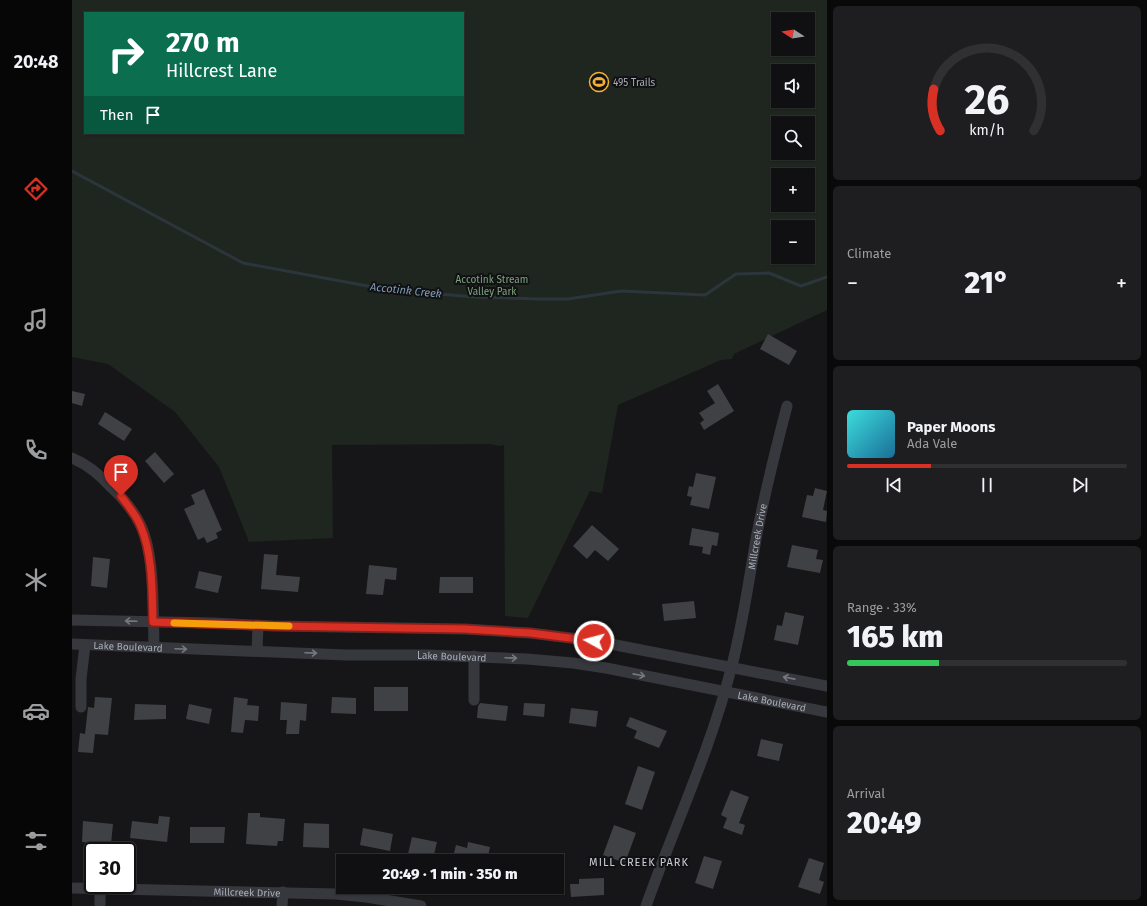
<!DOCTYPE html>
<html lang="en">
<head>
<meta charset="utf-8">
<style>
  :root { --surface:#101012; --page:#1e1e20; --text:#f1f3f6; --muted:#9c9d9f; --line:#303032; --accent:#d93025 }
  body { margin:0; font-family:"Fira Sans",sans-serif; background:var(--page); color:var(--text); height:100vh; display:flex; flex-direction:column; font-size:15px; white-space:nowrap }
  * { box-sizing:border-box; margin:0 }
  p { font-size:13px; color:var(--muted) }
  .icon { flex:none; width:22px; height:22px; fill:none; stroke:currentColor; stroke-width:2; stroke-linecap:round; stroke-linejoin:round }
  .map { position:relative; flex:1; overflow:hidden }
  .sheet { display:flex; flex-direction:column; gap:6px; padding:6px; background:#09090a; width:320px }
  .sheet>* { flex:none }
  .top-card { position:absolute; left:12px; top:12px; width:380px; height:122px; border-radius:0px; box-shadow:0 1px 3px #0004,0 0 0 1px var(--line); background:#0b6e4f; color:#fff; overflow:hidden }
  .needle { width:26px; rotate:282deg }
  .tools { position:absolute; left:699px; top:12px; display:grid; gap:8px }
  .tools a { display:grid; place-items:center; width:44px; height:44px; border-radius:0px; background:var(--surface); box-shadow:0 1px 3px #0004,0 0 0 1px var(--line); font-size:20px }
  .speed { position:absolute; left:12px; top:842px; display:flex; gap:8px; font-size:20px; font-weight:700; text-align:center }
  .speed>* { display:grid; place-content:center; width:52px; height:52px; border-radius:50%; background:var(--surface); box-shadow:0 1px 3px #0004,0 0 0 1px var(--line); line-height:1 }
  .speed .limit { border:2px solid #111; border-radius:6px; background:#fff; color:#111 }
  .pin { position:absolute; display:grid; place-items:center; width:34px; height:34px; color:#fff; margin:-41px -17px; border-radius:50% 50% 50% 0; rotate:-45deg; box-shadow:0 0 4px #0007 }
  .pin .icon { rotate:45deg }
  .me { position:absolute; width:44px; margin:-22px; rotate:277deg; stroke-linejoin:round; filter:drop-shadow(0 0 3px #0008) }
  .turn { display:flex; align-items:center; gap:14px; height:84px; padding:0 16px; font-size:18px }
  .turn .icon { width:52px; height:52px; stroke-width:2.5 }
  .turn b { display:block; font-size:28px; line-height:34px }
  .then { display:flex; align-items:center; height:38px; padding:0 16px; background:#0003; gap:8px; font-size:15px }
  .big { font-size:30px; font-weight:800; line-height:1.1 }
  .sheet .tile { flex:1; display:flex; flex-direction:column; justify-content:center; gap:6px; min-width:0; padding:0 14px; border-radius:6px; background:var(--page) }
  .sheet .dial { align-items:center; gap:0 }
  .dial svg { height:104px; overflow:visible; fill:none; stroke:var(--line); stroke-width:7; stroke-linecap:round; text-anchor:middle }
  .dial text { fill:var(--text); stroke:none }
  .song { display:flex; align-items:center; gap:12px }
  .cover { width:48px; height:48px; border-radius:6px; background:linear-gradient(135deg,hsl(180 70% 55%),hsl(200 70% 35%)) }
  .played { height:4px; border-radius:2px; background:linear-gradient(90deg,var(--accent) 30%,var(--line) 30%) }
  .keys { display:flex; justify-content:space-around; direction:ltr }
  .heat { display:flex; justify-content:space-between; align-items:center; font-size:22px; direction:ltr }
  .charge { height:6px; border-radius:3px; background:linear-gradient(90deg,#34c759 33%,var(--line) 0) }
  .trip { position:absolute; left:264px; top:854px; width:228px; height:40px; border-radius:0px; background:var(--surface); box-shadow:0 1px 3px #0004,0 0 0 1px var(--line); font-weight:800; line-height:40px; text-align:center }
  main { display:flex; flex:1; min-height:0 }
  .dock { display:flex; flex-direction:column; width:72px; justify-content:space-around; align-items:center; background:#060607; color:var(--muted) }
  .dock .icon { width:28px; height:28px }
  .dock .current { color:var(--accent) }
  .dock b { font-size:18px; color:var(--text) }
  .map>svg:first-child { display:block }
  .green { fill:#1e261f; fill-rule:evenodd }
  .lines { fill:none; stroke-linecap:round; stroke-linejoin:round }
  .stream { stroke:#2c353c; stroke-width:3 }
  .building { fill:#404145 }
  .minor { stroke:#37383d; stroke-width:11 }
  .oneway { stroke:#757881 }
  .route-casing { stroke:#8d1f18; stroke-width:10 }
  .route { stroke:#d93025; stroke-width:7 }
  .slow { stroke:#f59e0b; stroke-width:7 }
  .labels { text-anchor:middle; stroke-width:4; stroke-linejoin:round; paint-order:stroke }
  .poi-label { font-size:10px; fill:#a8adb8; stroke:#111113; text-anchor:start }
  .park-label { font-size:10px; fill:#7fa381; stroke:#111113 }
  .street-label { font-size:10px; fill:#a8adb8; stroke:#111113 }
  .water-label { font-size:11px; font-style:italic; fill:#7f9bb3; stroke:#111113 }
  .neighbourhood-label { font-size:11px; letter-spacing:1px; fill:#c9ccd4; stroke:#111113 }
</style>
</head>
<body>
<main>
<nav class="dock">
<b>20:48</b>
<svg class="icon current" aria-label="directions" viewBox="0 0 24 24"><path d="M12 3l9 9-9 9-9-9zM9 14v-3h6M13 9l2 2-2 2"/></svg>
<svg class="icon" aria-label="music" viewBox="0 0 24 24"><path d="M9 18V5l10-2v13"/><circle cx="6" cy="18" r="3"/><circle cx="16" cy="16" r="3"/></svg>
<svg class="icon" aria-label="phone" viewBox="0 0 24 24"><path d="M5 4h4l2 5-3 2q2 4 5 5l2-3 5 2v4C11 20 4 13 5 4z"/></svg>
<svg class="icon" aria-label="climate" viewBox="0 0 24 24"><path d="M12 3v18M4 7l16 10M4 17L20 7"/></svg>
<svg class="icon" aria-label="car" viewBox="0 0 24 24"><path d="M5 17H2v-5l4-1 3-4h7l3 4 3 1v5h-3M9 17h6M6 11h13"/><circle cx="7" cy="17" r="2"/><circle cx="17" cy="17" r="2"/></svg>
<svg class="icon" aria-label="filters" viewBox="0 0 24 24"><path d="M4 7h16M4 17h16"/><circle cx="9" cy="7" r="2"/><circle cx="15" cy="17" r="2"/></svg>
</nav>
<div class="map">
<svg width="755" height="906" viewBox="0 0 755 906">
  <rect width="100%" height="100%" fill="#161618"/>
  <path class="green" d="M 0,0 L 755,0 L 755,310 L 662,354 L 660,359 L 649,360 L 546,405 L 530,493 L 518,491 L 456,618 L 433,616 L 432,445 L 427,446 L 418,444 L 260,445 L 261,538 L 176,542 L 176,539 L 147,467 L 103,412 L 36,364 L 0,357 ZM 13,13 L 391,13 L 391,133 L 13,133 ZM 706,19 L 736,19 L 736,49 L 706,49 ZM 706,71 L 736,71 L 736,101 L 706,101 ZM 706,123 L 736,123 L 736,153 L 706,153 ZM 706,175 L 736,175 L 736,205 L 706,205 ZM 706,227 L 736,227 L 736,257 L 706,257 Z"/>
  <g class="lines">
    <path class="stream" d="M 0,171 L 171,263 L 317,290 L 403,297 L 466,299 L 496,299 L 549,291 L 633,295 L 664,274 L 697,273 L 729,286 L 755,277"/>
  </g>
  <path class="building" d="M 696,334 L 725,351 L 717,365 L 688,349 Z
    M 646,384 L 662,411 L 632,430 L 628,423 L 632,420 L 627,413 L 643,403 L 635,391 Z
    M 0,391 L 13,394 L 10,406 L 0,403 Z
    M 33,412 L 60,429 L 52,441 L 26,424 Z
    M 83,452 L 102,474 L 92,483 L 73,461 Z
    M 624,473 L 644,477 L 637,509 L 618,505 L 620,497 L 615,496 L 617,486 L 621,487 Z
    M 743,488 L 755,491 L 751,510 L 755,511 L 754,522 L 730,517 L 735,495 L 741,496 Z
    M 132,489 L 150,530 L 144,533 L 146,538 L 135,543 L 132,537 L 126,540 L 112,509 L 123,504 L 119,495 Z
    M 520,525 L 547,549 L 536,561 L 523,550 L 515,559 L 501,546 Z
    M 620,528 L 647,533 L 645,546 L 640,545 L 638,555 L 630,553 L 631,547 L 617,545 Z
    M 720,545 L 746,550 L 744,559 L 751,560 L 748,573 L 715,567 Z
    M 192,554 L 206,555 L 204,575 L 228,577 L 226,592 L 189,589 Z
    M 21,557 L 38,559 L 35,588 L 19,586 Z
    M 297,565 L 325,568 L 324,580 L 313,579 L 311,595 L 294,594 Z
    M 127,571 L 150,576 L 146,593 L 123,588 Z
    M 368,577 L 401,577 L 401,593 L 367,593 Z
    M 622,601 L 624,618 L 592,621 L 590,604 Z
    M 713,612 L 732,616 L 726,645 L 702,640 L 705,625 L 710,626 Z
    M 302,687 L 336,687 L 336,711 L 302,711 Z
    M 23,697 L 40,698 L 36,735 L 23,734 L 21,753 L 6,752 L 8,733 L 13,734 L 16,707 L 22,708 Z
    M 162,697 L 176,699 L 175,705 L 187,706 L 186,721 L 173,720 L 171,733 L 159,732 Z
    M 260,697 L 284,698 L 284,714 L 259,713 Z
    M 209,702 L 235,704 L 234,721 L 228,720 L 227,734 L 214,734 L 215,720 L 208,720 Z
    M 408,703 L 436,706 L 434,721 L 405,718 L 406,706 Z
    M 452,703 L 473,704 L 472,717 L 451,715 Z
    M 63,704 L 94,705 L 94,719 L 62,720 Z
    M 117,704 L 140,709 L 137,724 L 114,719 Z
    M 499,708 L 526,711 L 524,727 L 497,723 Z
    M 558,717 L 595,731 L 587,748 L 562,738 L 565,731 L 554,726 Z
    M 689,739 L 711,744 L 707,761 L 685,756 Z
    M 566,766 L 583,772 L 570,810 L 553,804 Z
    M 659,790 L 677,797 L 667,823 L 673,825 L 670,835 L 651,828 L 655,818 L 649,815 Z
    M 176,813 L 188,813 L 188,817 L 213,819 L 211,841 L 206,841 L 205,846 L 174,844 Z
    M 87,816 L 98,817 L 95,842 L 58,838 L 60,821 L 86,824 Z
    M 11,821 L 41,824 L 39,844 L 10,842 Z
    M 232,823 L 257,824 L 257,848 L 231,847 Z
    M 542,825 L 564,833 L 553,863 L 531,855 Z
    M 118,827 L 153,827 L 152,843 L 118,843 Z
    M 291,828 L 321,834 L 318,851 L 288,845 Z
    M 340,837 L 365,842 L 361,859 L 336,854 Z
    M 396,842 L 418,847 L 415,861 L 380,861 L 384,845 L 395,848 Z
    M 632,856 L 650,861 L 641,889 L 623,883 Z
    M 737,858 L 752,863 L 747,880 L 752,882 L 748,894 L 726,887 Z
    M 532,878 L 532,895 L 499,897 L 498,884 L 507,884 L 507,879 Z"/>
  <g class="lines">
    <g class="minor">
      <path d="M 0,458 C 15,464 28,475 39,487 C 51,498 62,511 69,526 C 83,556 81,613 82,647"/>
      <path d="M 0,620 L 140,623 L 201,626 L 393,629 L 458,633 L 523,641 L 755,686"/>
      <path id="s1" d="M 0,644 L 274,655 L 355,655 L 455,659 L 501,663 L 534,668 L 755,712"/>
      <path d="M 185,651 L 186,626"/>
      <path d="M 402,656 L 402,700"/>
      <path d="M 9,707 L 9,679 L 13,645"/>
      <path id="s2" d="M 0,888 L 264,894 L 294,897 L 349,906"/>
      <path d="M 28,888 L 28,906"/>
      <path d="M 210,906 L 211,892"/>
      <path id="s3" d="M 574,906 C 602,827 638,751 659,669 C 670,628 676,586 683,545 C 691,498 703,452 715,406"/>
    </g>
  </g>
  <defs><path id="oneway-shaft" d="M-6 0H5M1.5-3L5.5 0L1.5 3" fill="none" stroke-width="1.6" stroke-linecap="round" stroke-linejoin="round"/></defs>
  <g class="oneway">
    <use href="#oneway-shaft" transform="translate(59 621) rotate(-178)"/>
    <use href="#oneway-shaft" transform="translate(109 649) rotate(2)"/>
    <use href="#oneway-shaft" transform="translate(239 653) rotate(2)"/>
    <use href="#oneway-shaft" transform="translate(439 658) rotate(2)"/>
    <use href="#oneway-shaft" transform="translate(567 675) rotate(11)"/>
    <use href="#oneway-shaft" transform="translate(717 678) rotate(-169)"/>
  </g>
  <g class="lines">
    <defs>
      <path id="route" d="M 49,496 C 56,506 65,516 69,527 C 81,556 80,591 81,622 L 201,626 L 393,629 L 458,633 L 522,641"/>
    </defs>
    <use href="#route" class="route-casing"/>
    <use href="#route" class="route"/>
    <path class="slow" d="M 102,623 L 217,626"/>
  </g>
  <defs>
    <symbol id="stadium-ring" viewBox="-11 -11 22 22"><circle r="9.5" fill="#111113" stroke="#f2b134" stroke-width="1.5"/><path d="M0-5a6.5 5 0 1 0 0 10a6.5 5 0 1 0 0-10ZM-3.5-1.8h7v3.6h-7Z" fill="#f2b134"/></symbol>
  </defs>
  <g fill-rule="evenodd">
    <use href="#stadium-ring" x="516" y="71" width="22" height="22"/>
  </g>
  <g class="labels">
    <g class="poi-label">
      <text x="541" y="86">495 Trails</text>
    </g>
    <g class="park-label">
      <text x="420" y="283">Accotink Stream<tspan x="420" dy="12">Valley Park</tspan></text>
    </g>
    <g class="street-label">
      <text dy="4" stroke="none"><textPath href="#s3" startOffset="387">Millcreek Drive</textPath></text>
      <text dy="4" stroke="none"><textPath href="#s1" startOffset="56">Lake Boulevard</textPath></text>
      <text dy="4" stroke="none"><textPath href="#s1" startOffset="380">Lake Boulevard</textPath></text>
      <text dy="4" stroke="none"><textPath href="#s1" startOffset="704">Lake Boulevard</textPath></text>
      <text dy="4" stroke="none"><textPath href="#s2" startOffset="175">Millcreek Drive</textPath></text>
    </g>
    <g class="water-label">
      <text transform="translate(334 290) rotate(6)" y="4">Accotink Creek</text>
    </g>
    <g class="neighbourhood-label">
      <text x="567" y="866">MILL CREEK PARK</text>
    </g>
  </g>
</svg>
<div class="tools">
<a><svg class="needle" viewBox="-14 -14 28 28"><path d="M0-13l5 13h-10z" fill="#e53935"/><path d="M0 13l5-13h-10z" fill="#9c9d9f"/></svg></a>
<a><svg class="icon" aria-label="sound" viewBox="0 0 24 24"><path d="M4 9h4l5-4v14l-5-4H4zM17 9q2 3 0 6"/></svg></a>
<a><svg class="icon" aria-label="search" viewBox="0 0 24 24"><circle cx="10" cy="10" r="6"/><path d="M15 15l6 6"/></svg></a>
<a>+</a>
<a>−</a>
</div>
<div class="speed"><div class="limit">30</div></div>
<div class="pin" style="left:49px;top:496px;background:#d93025"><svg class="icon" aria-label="arrive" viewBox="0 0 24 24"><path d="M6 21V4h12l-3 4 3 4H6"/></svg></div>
<svg class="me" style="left:522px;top:641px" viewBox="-20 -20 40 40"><circle r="17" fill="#d93025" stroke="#fff" stroke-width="3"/><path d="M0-11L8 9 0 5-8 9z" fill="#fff"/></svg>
<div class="trip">20:49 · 1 min · 350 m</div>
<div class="top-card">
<div class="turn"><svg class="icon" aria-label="right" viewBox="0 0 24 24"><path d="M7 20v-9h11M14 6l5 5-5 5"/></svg><div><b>270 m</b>Hillcrest Lane</div></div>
<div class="then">Then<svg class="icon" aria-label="arrive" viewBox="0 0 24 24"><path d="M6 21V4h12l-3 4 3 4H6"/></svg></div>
</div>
</div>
<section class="sheet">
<div class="tile dial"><svg viewBox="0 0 100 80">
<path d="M14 69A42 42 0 1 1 86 69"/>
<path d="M14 69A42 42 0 0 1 9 37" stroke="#d93025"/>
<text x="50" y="56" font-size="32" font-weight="700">26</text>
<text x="50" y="72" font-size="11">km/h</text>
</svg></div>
<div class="tile"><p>Climate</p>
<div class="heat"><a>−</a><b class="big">21°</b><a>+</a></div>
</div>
<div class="tile">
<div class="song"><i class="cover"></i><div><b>Paper Moons</b><p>Ada Vale</p></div></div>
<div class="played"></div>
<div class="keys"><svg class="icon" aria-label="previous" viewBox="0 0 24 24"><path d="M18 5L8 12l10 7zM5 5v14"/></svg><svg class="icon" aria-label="pause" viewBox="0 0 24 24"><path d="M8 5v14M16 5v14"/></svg><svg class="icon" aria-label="next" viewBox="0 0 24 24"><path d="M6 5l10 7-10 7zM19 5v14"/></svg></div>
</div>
<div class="tile"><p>Range · 33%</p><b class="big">165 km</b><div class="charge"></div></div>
<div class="tile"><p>Arrival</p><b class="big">20:49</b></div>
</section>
</main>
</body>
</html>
